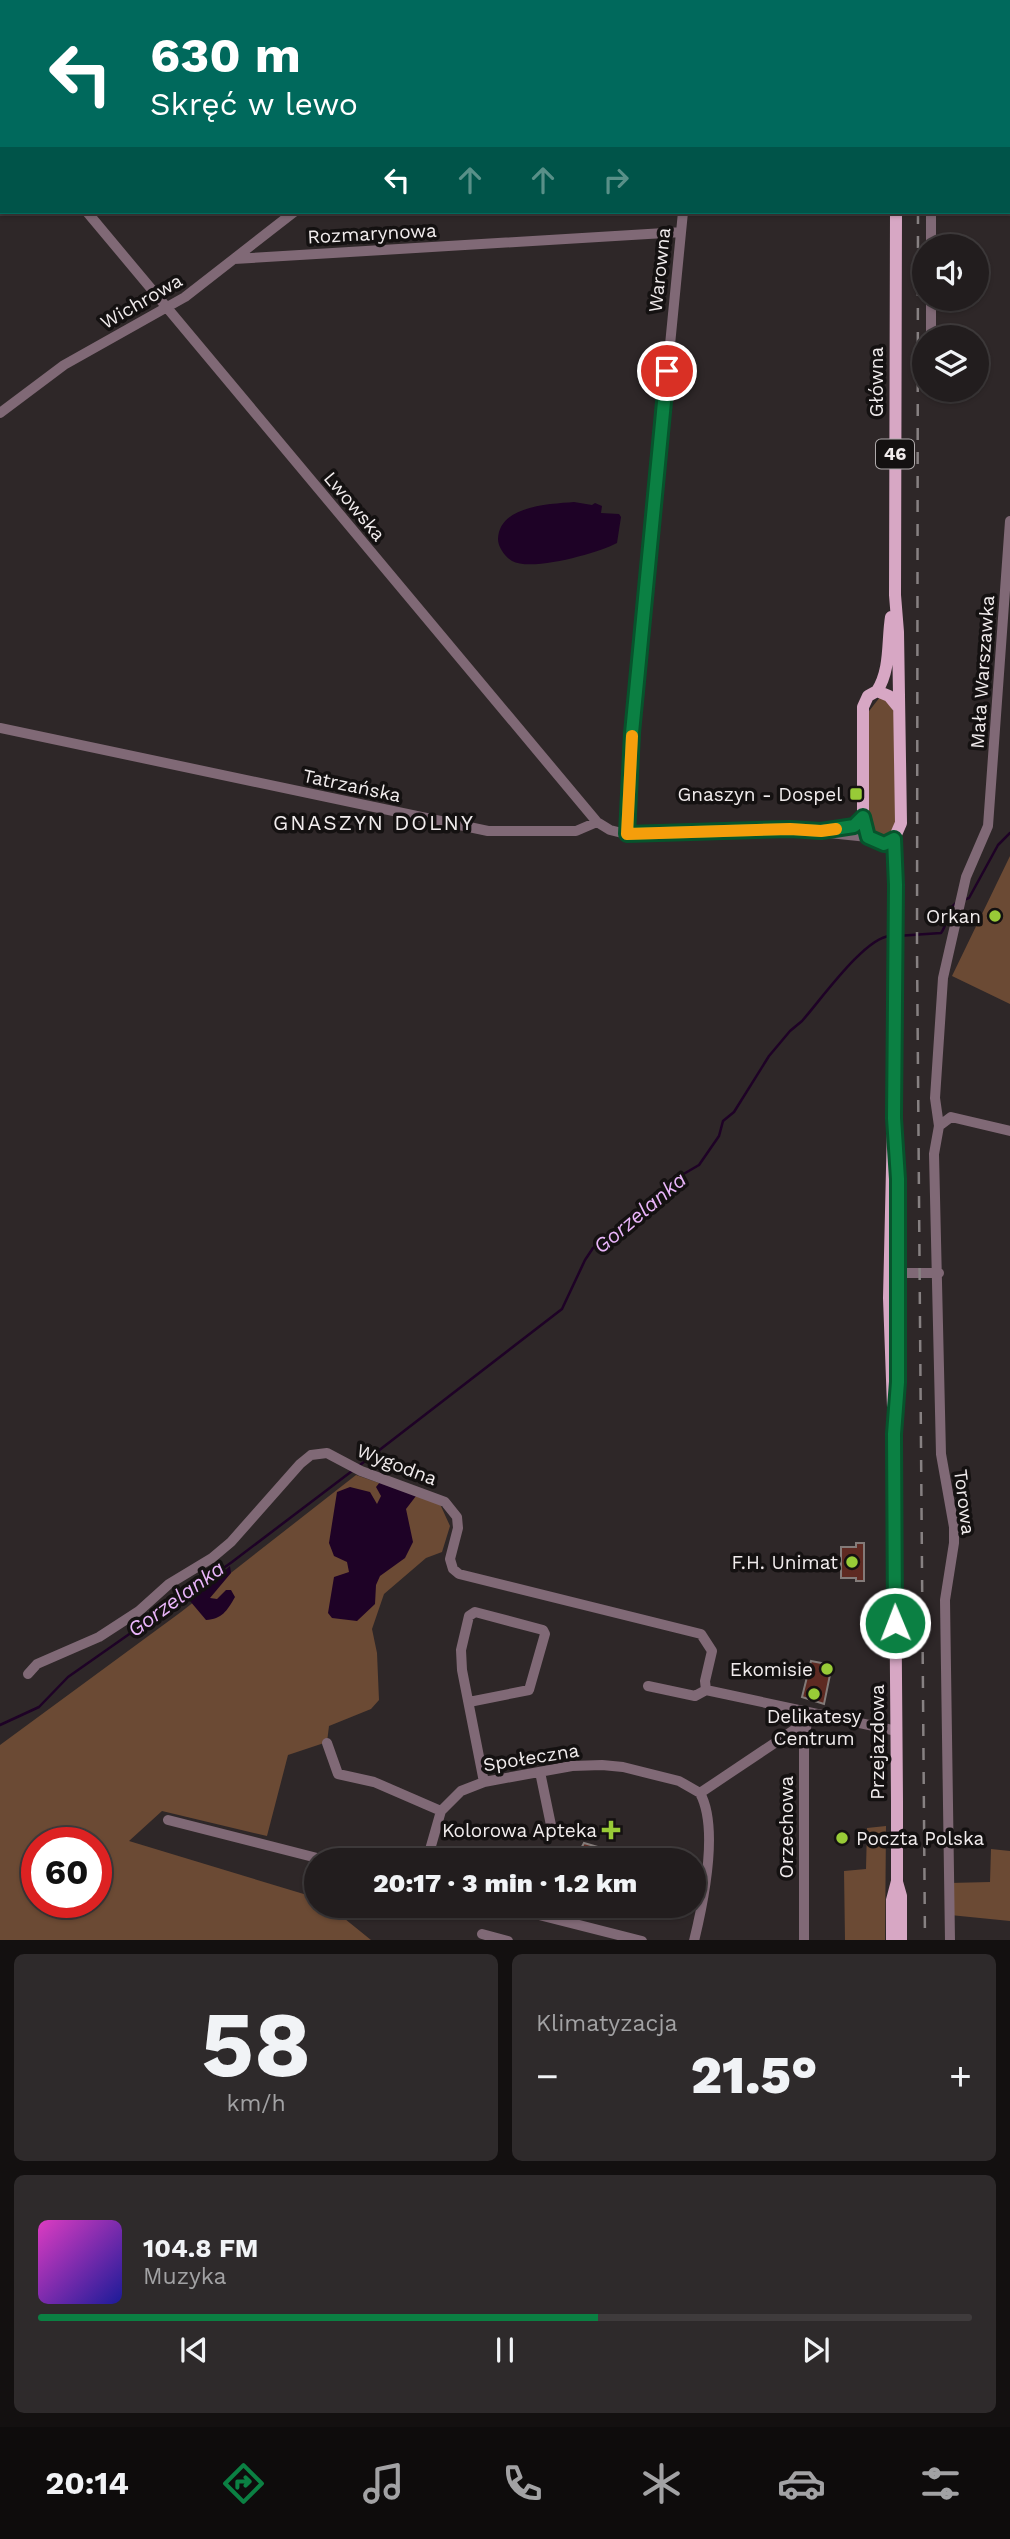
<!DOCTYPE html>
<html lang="pl">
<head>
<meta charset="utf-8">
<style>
  :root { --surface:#221d1e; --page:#2e2a2b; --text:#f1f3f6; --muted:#a2a2a4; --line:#3f3b3c; --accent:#0b8043 }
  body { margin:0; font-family:"Work Sans",sans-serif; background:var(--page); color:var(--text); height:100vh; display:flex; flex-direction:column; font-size:26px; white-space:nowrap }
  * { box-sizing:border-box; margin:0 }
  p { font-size:23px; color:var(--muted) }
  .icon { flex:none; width:38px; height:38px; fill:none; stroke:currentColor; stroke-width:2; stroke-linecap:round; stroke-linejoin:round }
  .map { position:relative; height:1940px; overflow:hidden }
  .side { display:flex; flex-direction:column; gap:14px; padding:14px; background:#131010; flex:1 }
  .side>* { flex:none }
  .banner { position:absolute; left:0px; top:0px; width:1012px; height:214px; box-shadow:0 2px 5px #0004,0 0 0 2px var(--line); background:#00695c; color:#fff; overflow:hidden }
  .controls { position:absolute; left:912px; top:234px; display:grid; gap:14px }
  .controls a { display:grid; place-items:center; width:77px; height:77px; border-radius:50%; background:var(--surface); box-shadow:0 2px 5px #0004,0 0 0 2px var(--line); font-size:35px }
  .speed { position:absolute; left:21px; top:1827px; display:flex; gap:14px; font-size:35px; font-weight:700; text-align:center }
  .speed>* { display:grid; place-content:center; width:91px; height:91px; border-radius:50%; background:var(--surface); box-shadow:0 2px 5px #0004,0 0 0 2px var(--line); line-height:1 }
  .speed .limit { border:10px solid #d22; background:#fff; color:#111 }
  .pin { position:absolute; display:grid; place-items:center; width:60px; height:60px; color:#fff; margin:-30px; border:4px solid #fff; border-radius:50%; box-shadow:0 2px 7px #0007 }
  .me { position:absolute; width:77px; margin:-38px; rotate:359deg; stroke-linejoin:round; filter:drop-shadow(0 0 5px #0008) }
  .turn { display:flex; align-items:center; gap:24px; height:147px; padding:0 35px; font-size:32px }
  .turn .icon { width:91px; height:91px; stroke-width:2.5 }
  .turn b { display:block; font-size:49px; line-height:60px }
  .lanes { display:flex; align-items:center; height:66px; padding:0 35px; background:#0003; justify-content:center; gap:35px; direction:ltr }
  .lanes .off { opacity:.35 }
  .big { font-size:52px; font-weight:800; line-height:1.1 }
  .side .tile { flex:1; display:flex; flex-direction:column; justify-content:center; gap:10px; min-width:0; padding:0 24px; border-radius:10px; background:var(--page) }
  .side .dial { align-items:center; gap:0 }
  .dial b { font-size:91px; line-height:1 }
  .song { display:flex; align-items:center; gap:21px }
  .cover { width:84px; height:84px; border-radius:10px; background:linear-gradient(135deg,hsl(310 70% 55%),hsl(240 70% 35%)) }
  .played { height:7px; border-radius:4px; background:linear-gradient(90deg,var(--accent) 60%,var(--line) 60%) }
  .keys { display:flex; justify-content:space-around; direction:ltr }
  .heat { display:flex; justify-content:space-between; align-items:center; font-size:38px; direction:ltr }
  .side .tiles { flex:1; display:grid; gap:14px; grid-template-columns:1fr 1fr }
  .tile:last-child { grid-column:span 2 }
  .trip { position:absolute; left:304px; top:1848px; width:402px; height:70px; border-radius:35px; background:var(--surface); box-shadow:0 2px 5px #0004,0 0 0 2px var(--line); font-weight:800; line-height:70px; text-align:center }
  .tabs { display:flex; height:112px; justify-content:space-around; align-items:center; background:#0e0c0c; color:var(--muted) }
  .tabs .icon { width:49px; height:49px }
  .tabs .current { color:var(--accent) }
  .tabs b { font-size:32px; color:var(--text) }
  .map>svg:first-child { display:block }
  .green { fill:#6b4a34; fill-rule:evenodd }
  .water { fill:#1e0226 }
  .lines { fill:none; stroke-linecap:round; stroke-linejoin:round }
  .stream { stroke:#1e0226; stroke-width:2.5 }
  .building { fill:#5e2a22; stroke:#837b79; stroke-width:2 }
  .minor { stroke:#806976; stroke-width:10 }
  .major { stroke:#d7a7c4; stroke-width:12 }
  .rail { stroke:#878182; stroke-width:2.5; stroke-dasharray:12 12; stroke-linecap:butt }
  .route-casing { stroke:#07532c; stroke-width:18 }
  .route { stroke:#0b8043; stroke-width:12 }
  .slow { stroke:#f59e0b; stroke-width:12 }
  .poi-dot { fill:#98cb37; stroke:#141111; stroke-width:2.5 }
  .labels { text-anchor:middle; stroke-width:7; stroke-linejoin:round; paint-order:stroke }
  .shield { fill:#141111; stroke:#afaaab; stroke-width:2 }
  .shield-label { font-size:18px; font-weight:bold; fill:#f1eced }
  .street-label { font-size:19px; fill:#f1eced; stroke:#141111 }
  .poi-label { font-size:19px; fill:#f1eced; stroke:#141111; text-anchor:end }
  .neighbourhood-label { font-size:21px; letter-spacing:2px; fill:#f1eced; stroke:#141111 }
  .water-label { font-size:21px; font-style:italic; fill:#e9b5fa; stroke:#141111 }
</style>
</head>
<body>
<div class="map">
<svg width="1010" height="1941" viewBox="0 0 1010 1941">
  <rect width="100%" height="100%" fill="#2e2728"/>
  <path class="green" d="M 880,697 L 887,700 L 894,712 L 897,821 L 888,838 C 873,837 870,827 868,814 L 866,715 Z
    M 1010,856 L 1010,1004 L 952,976 Z
    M 356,1475 L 440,1504 L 450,1526 L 442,1552 L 426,1558 L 384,1594 L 372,1629 L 377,1653 L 379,1700 L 371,1709 L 329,1726 L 327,1742 L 288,1755 L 267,1836 L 162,1811 L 129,1841 L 317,1898 L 317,1906 L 329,1906 L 371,1940 L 0,1940 L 0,1745 L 181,1612 ZM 37,1843 L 96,1843 L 96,1902 L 37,1902 Z
    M 886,1826 L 885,1940 L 845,1940 L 844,1871 L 866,1869 L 867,1828 Z
    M 991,1849 L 1010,1851 L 1010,1921 L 950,1915 L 949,1883 L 990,1882 Z"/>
  <path class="water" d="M 574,502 L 592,505 L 595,503 L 602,506 L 601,513 L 619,514 L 621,517 L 617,543 C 598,553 532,572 512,561 C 505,557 498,547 498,539 C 499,505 551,504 574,502 Z
    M 380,1482 L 416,1496 L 406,1509 L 413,1542 L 405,1558 L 380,1576 L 376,1585 L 375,1604 L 357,1621 L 332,1618 L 328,1613 L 334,1577 L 349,1572 L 347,1562 L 334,1556 L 329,1543 L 337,1492 L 350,1487 L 370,1492 L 377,1504 L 381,1496 L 376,1487 Z
    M 230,1566 L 231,1573 L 210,1598 L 217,1599 L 226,1590 L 231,1590 L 235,1597 C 227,1611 222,1619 206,1620 L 190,1601 Z"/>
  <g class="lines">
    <path class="stream" d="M 963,900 L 969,898 L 998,845 L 1010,833
      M 897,936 L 941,933 C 950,921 943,913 957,902
      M 360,1465 L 562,1309 L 585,1260 L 593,1248 L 675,1179 L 699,1165 L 719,1136 L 723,1121 L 734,1112 L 769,1056 L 790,1031 L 802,1021 C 820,1001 865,937 890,936
      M 0,1725 L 39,1707 L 68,1677 L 232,1562 L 352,1471"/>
  </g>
  <path class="building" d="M 856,1543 L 864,1543 L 864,1581 L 856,1581 L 856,1578 L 841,1578 L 841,1547 L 856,1547 Z
    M 811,1661 L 832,1665 L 824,1704 L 802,1697 Z
    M 584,1843 L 601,1848 L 599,1853 L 618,1858 L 618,1860 L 580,1860 L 581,1855 L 578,1854 Z"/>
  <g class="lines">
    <path class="minor" d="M 930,0 L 930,2
      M 30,2 L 30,0
      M 702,2 L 702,0
      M 2,103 L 2,112
      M 87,212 L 597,822 L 610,830 L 630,835 L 790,829 L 868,837
      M 931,212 L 931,247
      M 234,259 L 681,232
      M 931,338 L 931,299
      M 931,390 L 931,391
      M 0,413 L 64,365 L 185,297 L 294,212
      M 0,728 L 488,831 L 576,831 L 597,822
      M 825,831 L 854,826 L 863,817
      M 627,834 L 632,733 L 683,212
      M 939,1126 L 935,1098 L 943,978 L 966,877 L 988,826 L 1010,521
      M 898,1273 L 939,1273
      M 28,1674 L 37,1664 L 99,1637 L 139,1611 L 169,1584 L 212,1558 L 231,1542 L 300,1464 L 311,1455 L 327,1453 L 361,1471 L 445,1502 L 457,1517 L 458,1528 L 450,1559 L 453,1569 L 459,1574 L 701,1634 L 712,1651 L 705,1681 L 706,1690
      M 648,1686 L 695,1696 L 706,1690 L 897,1731
      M 469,1702 L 529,1690 L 545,1634 L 543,1630 L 475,1612 L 469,1616 L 461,1650 L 462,1670 L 484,1782
      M 327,1743 L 338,1774 L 374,1782 L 441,1811
      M 540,1772 L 552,1830 L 559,1832
      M 700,1793 L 806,1722
      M 168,1820 L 325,1860
      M 427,1860 L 441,1811 L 461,1791 L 484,1782 L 572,1766 L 602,1765 L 623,1767 L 679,1781 L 700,1793 C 719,1828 703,1904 694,1941
      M 504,1906 L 642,1941
      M 482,1934 L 508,1941
      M 804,1941 L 804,1744 L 808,1713
      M 950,1941 L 945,1600 L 954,1543 L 954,1527 L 941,1454 L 934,1154 L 939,1126 L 951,1117 L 1010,1131"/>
    <path class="major" d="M 896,2 L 896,0
      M 896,212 L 895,595 L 898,632 L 901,823 L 894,839 L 884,844 L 868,837 L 863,824 L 863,707 L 868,696 L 877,691 L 889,696 L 898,707
      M 877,691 C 891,669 887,642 891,617
      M 897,1882 L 901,1896 L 901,1941
      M 892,1941 L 892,1900 L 897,1881 L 897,1801 L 894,1434 L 889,1298 L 894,1083 L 894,839"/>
    <path class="rail" d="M 923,2 L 923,0
      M 918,212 L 917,948 L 925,1941"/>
  </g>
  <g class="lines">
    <defs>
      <path id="route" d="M 667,371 L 632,733 L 627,834 L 790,829 L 821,831 L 854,826 L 863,817 L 868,837 L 884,844 L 894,839 L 896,885 L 894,1118 L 898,1179 L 898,1382 L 894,1434 L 895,1623"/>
    </defs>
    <use href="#route" class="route-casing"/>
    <use href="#route" class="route"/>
    <path class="slow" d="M 632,736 L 627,834 L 790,829 L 821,831 L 836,829"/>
  </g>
  <g class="poi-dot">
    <rect x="849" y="787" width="14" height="14" rx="3.5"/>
    <circle cx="995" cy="916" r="7"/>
    <circle cx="852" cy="1562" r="7"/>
    <circle cx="827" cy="1669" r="7"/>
    <circle cx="814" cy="1694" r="7"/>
    <path d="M607.5 1819.5h7v7h7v7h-7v7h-7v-7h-7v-7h7z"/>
    <circle cx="842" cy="1838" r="7"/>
  </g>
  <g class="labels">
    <rect class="shield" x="876" y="439.5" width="38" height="29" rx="5"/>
    <g class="shield-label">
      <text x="895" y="460">46</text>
    </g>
    <g class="street-label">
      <text transform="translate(372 233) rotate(-3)" y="7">Rozmarynowa</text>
      <text transform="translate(659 270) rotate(-84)" y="7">Warowna</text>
      <text transform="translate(141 301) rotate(-30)" y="7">Wichrowa</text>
      <text transform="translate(876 382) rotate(-90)" y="7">Główna</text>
      <text transform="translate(355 506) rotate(50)" y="7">Lwowska</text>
      <text transform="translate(982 672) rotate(-86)" y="7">Mała Warszawka</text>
      <text transform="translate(352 785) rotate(12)" y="7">Tatrzańska</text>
      <text transform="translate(397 1464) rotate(21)" y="7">Wygodna</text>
      <text transform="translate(965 1502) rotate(83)" y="7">Torowa</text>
      <text transform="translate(877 1742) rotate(-90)" y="7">Przejazdowa</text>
      <text transform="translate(531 1757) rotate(-9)" y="7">Społeczna</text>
      <text transform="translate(786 1827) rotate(-90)" y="7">Orzechowa</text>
    </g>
    <g class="poi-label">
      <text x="842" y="801">Gnaszyn - Dospel</text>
      <text x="981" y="923">Orkan</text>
      <text x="838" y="1569">F.H. Unimat</text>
      <text x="813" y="1676">Ekomisie</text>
      <text x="814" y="1723" text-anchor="middle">Delikatesy<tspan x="814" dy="22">Centrum</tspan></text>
      <text x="597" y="1837">Kolorowa Apteka</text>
      <text x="856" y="1845" text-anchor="start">Poczta Polska</text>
    </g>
    <g class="neighbourhood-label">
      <text x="374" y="830">GNASZYN DOLNY</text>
    </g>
    <g class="water-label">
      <text transform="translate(640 1213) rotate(-40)" y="7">Gorzelanka</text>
      <text transform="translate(176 1599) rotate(-36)" y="7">Gorzelanka</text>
    </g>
  </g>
</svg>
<div class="controls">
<a><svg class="icon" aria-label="sound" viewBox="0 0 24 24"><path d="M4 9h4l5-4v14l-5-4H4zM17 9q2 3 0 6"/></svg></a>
<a><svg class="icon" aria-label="layers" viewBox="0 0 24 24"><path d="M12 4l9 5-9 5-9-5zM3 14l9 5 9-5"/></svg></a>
</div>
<div class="speed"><div class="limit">60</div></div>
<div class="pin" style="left:667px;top:371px;background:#d93025"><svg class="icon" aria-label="arrive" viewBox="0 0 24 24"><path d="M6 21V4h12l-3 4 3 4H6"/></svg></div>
<svg class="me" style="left:895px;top:1623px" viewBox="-20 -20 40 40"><circle r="17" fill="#0b8043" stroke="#fff" stroke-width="3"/><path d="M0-11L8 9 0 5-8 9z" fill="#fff"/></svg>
<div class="trip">20:17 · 3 min · 1.2 km</div>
<div class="banner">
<div class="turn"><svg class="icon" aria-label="left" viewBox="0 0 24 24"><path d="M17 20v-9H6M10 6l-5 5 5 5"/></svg><div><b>630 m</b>Skręć w lewo</div></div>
<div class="lanes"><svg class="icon" aria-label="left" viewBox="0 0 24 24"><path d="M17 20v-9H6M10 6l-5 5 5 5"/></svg><svg class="icon off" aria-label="ahead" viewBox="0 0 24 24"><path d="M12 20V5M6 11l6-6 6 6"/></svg><svg class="icon off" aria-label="ahead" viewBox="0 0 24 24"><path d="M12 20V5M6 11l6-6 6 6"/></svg><svg class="icon off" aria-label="right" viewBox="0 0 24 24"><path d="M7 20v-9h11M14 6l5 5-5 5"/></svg></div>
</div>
</div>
<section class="side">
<div class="tiles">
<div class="tile dial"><b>58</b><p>km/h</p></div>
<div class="tile"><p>Klimatyzacja</p>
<div class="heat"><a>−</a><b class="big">21.5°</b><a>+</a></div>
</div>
<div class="tile">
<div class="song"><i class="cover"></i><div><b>104.8 FM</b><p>Muzyka</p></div></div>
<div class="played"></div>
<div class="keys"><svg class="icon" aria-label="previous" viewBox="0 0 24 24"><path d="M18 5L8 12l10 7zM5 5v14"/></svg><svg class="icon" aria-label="pause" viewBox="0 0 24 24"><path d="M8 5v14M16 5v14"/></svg><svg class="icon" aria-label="next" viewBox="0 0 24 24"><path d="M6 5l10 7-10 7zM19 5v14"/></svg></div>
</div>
</div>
</section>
<nav class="tabs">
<b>20:14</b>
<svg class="icon current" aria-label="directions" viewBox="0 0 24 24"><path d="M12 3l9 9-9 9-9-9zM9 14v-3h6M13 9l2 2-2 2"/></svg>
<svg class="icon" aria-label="music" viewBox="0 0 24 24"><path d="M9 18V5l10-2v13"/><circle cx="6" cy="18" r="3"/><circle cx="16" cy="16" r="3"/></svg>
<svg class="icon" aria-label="phone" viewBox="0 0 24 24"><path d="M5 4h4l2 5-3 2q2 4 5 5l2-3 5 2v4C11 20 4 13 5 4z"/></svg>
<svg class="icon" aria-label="climate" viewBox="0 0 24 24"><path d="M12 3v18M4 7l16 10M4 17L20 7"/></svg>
<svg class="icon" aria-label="car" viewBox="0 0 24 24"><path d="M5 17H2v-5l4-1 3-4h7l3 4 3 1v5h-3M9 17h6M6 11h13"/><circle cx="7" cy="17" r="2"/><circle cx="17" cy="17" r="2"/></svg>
<svg class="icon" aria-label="filters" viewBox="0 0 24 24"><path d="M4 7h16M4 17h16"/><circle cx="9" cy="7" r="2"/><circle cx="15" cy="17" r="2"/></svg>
</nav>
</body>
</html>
